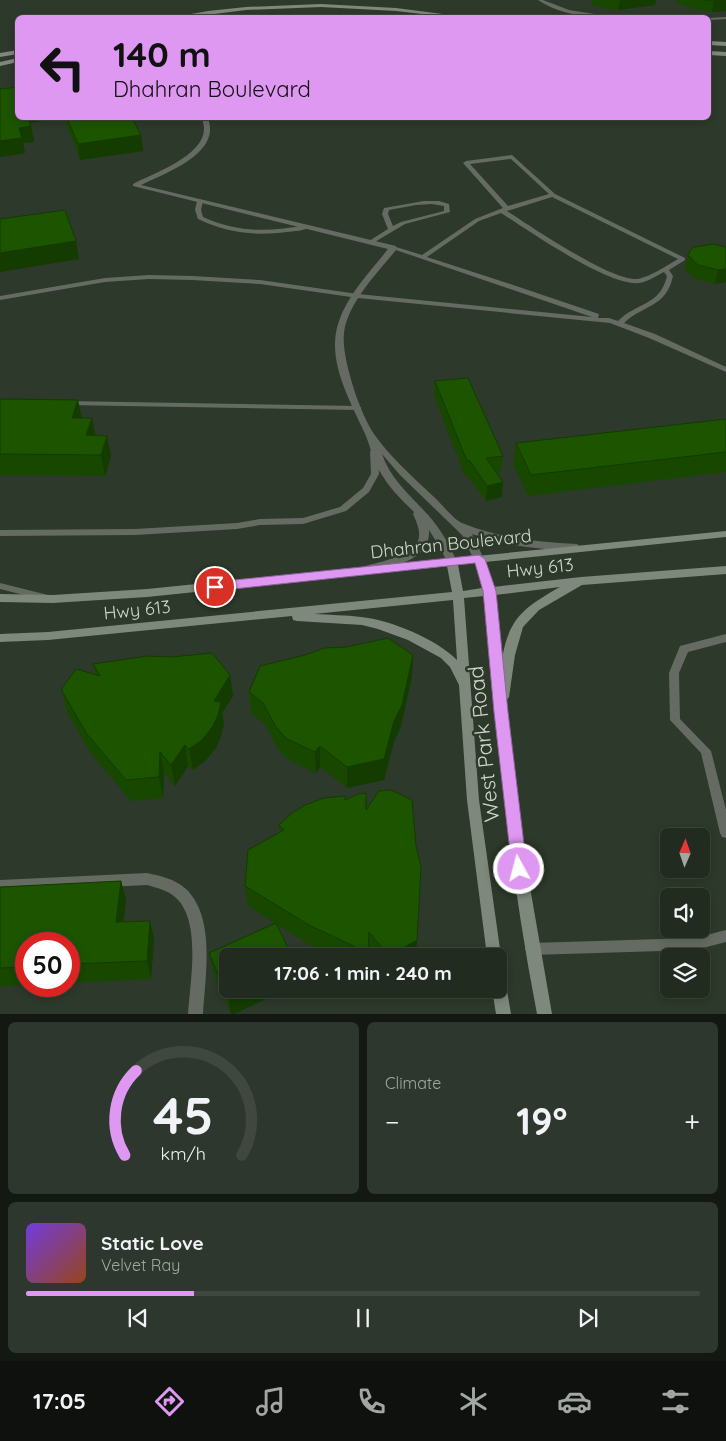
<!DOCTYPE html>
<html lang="en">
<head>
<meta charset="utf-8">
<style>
  :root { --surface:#222b20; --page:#2e372d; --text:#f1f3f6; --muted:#a2a7a5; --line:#3f473e; --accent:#de98f2 }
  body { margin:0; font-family:Quicksand,sans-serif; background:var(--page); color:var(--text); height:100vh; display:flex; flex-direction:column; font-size:19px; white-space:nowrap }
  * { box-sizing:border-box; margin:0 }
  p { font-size:16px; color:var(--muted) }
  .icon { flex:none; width:28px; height:28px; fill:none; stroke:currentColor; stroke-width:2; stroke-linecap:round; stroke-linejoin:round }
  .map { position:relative; height:1014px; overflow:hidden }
  .side { display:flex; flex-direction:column; gap:8px; padding:8px; background:#131812; flex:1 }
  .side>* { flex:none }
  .banner { position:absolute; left:15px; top:15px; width:696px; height:105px; border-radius:8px; box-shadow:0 2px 8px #0003,0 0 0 1px var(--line); background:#de98f2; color:#111; overflow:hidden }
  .needle { width:32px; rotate:2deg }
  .fabs { position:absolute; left:660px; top:828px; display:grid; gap:10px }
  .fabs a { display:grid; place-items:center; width:50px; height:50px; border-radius:8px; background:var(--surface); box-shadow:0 2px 8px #0003,0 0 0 1px var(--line); font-size:25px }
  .speed { position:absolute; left:15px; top:932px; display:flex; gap:10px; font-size:25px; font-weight:700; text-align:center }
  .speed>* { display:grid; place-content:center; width:65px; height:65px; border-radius:50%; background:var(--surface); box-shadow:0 2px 8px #0003,0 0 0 1px var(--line); line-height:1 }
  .speed .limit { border:8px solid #d22; background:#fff; color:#111 }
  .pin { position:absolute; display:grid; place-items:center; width:42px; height:42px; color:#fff; margin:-21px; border:2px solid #fff; border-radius:50%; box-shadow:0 1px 5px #0007 }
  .me { position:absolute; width:55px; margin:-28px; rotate:353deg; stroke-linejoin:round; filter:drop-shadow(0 0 4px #0008) }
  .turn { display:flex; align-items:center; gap:18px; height:105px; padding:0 15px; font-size:22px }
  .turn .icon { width:65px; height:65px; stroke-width:2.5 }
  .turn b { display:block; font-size:35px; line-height:42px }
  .big { font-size:38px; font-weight:800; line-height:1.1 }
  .side .widget { flex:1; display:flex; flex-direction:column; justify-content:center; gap:8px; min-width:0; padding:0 18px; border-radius:8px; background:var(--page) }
  .side .dial { align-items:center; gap:0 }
  .dial svg { height:130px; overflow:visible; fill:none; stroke:var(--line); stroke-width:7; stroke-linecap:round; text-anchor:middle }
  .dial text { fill:var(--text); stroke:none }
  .song { display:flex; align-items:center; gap:15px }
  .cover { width:60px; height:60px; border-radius:8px; background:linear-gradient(135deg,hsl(260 70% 55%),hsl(20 70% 35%)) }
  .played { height:5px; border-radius:2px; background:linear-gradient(90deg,var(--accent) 25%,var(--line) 25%) }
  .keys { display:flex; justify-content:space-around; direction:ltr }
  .heat { display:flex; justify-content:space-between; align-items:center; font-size:28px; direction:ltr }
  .side .tiles { flex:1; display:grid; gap:8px; grid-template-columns:1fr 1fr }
  .widget:last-child { grid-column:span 2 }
  .trip { position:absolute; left:219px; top:948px; width:288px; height:50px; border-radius:8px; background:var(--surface); box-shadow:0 2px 8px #0003,0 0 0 1px var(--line); font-weight:800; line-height:50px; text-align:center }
  .dock { display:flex; height:80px; justify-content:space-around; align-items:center; background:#0e110d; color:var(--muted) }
  .dock .icon { width:35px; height:35px }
  .dock .on { color:var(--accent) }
  .dock b { font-size:22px; color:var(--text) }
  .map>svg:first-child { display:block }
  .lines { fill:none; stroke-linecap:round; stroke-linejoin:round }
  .lane { fill:#656b63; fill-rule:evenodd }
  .street { fill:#656b63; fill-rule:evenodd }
  .secondary { fill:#7f887c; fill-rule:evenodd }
  .wall { fill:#184800 }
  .shaded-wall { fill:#143b00 }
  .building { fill:#1c5400; stroke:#143b00 }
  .route { fill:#de98f2; stroke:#90639d }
  .labels { text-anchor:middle; stroke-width:5; stroke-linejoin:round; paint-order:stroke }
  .street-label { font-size:18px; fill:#cfd7cd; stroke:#2d392a }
  .near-street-label { font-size:21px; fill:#cfd7cd; stroke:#2d392a }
</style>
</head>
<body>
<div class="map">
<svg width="726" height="1014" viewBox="0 0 726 1014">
  <rect width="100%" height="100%" fill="#2d392a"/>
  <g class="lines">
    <path class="lane" d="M 538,0 L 543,0 L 569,10 L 621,18 C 593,18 561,16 538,0 Z
      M 726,17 L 726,19 L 709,20 L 709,18 Z
      M 512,155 L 555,194 L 685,258 L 685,260 L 669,270 L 673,276 C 666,308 644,304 624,323 L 655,334 L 726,367 L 726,372 L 649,338 L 610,323 L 358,298 L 260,284 L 192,280 L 149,279 L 105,282 L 0,300 L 0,296 L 105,278 L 149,275 L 192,276 L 260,280 L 358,294 L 592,317 L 390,248 L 393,246 L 422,255 L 475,219 L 503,208 L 463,163 L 466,161 ZM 511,159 L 549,194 L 508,206 L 470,164 ZM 552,197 L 678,259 C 668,265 648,278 637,279 C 611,281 532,227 507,211 ZM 501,213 C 528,230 609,287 639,283 C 647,282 656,276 664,272 L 667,276 C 660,306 637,302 618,321 L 609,318 L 598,318 L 599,314 L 507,283 L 427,257 L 479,221 Z
      M 200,199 L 203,201 L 201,210 L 203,217 C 239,233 268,232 307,225 L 310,227 C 304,231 295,231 287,232 C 255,236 227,233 198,219 L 195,210 L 197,201 Z
      M 424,201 L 439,201 L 449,204 L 450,212 L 405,224 L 373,243 L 369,243 L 369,241 L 388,229 L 382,214 L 384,208 ZM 432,204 L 444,206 L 444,211 L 401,222 L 393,226 L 388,214 L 389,210 L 416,205 Z
      M 65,401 L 358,406 L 362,408 L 358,410 L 68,405 L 65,405 L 64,403 Z
      M 374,448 L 378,451 L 379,474 L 369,492 L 346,511 L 303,524 L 260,525 L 237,529 L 135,535 L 0,536 L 0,530 L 135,529 L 237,523 L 260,519 L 303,518 L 340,507 L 363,488 L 371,474 L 370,451 Z
      M 0,583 L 48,595 L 51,596 L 53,598 L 51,600 L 48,601 L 0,589 Z
      M 726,634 L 726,642 L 688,652 L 679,673 L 680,719 L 711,751 L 726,810 L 726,838 L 722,837 L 720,833 L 701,753 L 670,720 L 669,673 L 680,646 Z
      M 726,930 L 726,942 L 695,950 L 531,955 L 527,953 L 525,949 L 527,945 L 531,943 L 695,938 Z"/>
    <path class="street" d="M 202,118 L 208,118 C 209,121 210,125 210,129 C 211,157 162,175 141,185 L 396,246 L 396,250 C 378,272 347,304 344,333 C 341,357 360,414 374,434 C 390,457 414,478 434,497 C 441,503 454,520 462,523 C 499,538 537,542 577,544 L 582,548 L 581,551 L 577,552 C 541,549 506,547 472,534 L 484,559 L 483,562 L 475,562 L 462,535 L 400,475 L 382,454 C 391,480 411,496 429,516 C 441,530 450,545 457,562 L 456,565 L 448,565 L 441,549 L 429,530 C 431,561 392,566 369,573 L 365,572 L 364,569 L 365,566 C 380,562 417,555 419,537 C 420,529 416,521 413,514 L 414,512 C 403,501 390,489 382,475 C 374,463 371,449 366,436 C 351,402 325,360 339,321 C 348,294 371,271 388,249 L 133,186 L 133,184 C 152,174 204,156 204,129 C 204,126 203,122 202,118 Z
      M 147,873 C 161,876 175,879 186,889 C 216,918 205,976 203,1014 L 188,1014 C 190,982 202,920 175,897 C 167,890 157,888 147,885 L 0,892 L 0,880 Z"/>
    <path class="secondary" d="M 321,4 L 396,8 L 474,18 L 457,18 L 396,11 L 321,7 L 246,10 L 183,18 L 168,18 L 208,11 L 246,7 Z
      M 289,16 L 396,16 L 398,18 L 287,18 Z
      M 709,41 L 726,42 L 726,46 L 709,45 Z
      M 18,50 L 18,54 L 0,57 L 0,53 Z
      M 709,51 L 726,52 L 726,56 L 709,55 Z
      M 18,58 L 18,62 L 0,66 L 0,62 Z
      M 726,531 L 726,537 L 485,562 L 493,587 L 581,577 L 726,566 L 726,574 L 582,585 L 539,610 L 523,627 L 515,655 L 509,697 L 506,701 L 526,864 L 552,1014 L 537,1014 C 520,926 508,839 499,751 C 493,699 492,647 484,596 L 464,598 L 479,800 L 501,956 L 498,961 L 498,956 L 487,956 L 467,800 L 459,685 L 450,667 L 441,658 L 408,640 L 378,629 L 362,625 L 297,621 L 293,620 L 292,616 L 48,640 L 0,642 L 0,634 L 48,632 L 452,592 L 447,566 L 147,597 L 53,603 L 0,602 L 0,594 L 53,595 L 147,589 ZM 475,563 L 482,588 L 463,591 L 458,565 ZM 560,587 C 525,607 509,617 502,659 L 495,595 ZM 453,600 L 457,660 C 436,639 391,620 361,617 C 346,615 330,615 314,614 Z
      M 498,972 L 503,974 L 505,979 L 511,1014 L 496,1014 L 492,989 L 498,989 Z"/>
  </g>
  <path class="wall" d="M 592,0 L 656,0 L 655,5 L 618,10 L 607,9 L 591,4 Z
    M 677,0 L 726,0 L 726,11 L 712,12 L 692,9 L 676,2 Z
    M 0,89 L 18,118 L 132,118 L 143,151 L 80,160 L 64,118 L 30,122 L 34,142 L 23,143 L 25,153 L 0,157 Z
    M 726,247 L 715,284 L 695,279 L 685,269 L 688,255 Z
    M 435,381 L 503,456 L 501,472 L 496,472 L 502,497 L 486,501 L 467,475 L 465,476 L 434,396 Z
    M 0,399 L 78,400 L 82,418 L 92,418 L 95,435 L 111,456 L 105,476 L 0,475 Z
    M 726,419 L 726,472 L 528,496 L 513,464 L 516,443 Z
    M 93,664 L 233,696 L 222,713 L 224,723 L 221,736 L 216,748 L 205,761 L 193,770 L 188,766 L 175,786 L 164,773 L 163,798 L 131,801 L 92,755 L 67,712 L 62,691 L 95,674 Z
    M 412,676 L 401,726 L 394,742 L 384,780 L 347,788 L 320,767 L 316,773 L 289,760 L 277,748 L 265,724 L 251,713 L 249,692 Z
    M 345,800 L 366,810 L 416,956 L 373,956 L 369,952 L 369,956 L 333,956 L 310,945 L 276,924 L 228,989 L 287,989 L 234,1014 L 231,1014 L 212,968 L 209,953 L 275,923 L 248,906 L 245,886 L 280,833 L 279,825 Z
    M 121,881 L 126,900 L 123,922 L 150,921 L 154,939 L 151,979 L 69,983 L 69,944 L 26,944 L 26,985 L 0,986 L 0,887 Z"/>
  <path class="shaded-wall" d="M 620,0 L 656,0 L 655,5 L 618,10 Z
    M 726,0 L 726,11 L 712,12 L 714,1 Z
    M 27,118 L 64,118 L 28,123 Z
    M 31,126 L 34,142 L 23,143 L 25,153 L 0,157 L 0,141 L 19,128 Z
    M 141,135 L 143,151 L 80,160 L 78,144 Z
    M 76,241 L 79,259 L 0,272 L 0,253 Z
    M 726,269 L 726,282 L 715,284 L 718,270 Z
    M 78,400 L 82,420 L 72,418 Z
    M 92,418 L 96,438 L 90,456 L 86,435 Z
    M 107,436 L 111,456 L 105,476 L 101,455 Z
    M 503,482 L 502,497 L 486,501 L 487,486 Z
    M 413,655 L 412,676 L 401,726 L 394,742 L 384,780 L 347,788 L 347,767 Z
    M 230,675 L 233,696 L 222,713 L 224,723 L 221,736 L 216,748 L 205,761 L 193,770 L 189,749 L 214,701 Z
    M 185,745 L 188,766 L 175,786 L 171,765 Z
    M 320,746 L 320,767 L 316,773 L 315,752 Z
    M 160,752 L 164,773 L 163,798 L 159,777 Z
    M 121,881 L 126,900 L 121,941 L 116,922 Z
    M 150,921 L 154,939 L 151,979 L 147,961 Z
    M 369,932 L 369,956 L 368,956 Z
    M 417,940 L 416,956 L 389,956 Z
    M 253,989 L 287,989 L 234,1014 L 231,1014 L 229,1000 Z"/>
  <path class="building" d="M 705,0 L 726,0 L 714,1 Z
    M 18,87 L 18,118 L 28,118 L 31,126 L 19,128 L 22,138 L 0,141 L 0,89 Z
    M 67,118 L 132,118 L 141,135 L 78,144 Z
    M 65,210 L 76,241 L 0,253 L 0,219 Z
    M 713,244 L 726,247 L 726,269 L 718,270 L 698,265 L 688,255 L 691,249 L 695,247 Z
    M 468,378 L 503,456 L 486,458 L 503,482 L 487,486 L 469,460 L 467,461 L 435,381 Z
    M 0,399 L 78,400 L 72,418 L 92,418 L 86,435 L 107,436 L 101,455 L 0,454 Z
    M 726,419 L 726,452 L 531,475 L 516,443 Z
    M 388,638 L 413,655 L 402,705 L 394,721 L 384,759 L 347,767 L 320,746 L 315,752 L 287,739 L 276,727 L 263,703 L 249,692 L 260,666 L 305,655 L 325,648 L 346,647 Z
    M 212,653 L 230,675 L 214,701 L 221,702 L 218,715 L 213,726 L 202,740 L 189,749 L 185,745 L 171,765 L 160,752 L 159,777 L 126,780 L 87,734 L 62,691 L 62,688 L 76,669 L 100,676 L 93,664 L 148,656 L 172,657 Z
    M 391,790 L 412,800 L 416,846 L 421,867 L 417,940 L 389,956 L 369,932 L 368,953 L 309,925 L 245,886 L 248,850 L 284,830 L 279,825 L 292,813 L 305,805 L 324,798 L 345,796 L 345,800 L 358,794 L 366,793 L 366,810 L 379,791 Z
    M 121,881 L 116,922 L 150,921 L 147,961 L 69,964 L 69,944 L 26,944 L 26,967 L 0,968 L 0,887 Z
    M 276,923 L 292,956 L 228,956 L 228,989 L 253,989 L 229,1000 L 209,953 Z"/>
  <path class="route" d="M 479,555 L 485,559 L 496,591 L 508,712 L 527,869 L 525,874 L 519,876 L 514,874 L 512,869 L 494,712 L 483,591 L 475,563 L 215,591 L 209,587 L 215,582 Z"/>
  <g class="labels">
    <g class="street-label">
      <text transform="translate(451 544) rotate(-6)" y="6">Dhahran Boulevard</text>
      <text transform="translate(540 568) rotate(-6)" y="6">Hwy 613</text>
      <text transform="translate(137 610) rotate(-6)" y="6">Hwy 613</text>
    </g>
    <g class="near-street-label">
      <text transform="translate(484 744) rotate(-96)" y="7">West Park Road</text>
    </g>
  </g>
</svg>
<div class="fabs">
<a><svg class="needle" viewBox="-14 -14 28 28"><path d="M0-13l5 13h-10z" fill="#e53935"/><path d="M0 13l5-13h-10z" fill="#a2a7a5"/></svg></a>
<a><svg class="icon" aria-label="sound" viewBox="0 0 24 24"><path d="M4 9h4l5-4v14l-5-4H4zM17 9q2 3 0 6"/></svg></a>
<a><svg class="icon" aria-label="layers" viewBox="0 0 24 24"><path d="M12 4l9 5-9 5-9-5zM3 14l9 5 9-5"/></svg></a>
</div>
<div class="speed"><div class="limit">50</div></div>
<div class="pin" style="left:215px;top:587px;background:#d93025"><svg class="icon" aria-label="arrive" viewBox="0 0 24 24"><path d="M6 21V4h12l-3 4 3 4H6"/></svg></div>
<svg class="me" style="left:519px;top:869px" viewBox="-20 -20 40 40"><circle r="17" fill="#de98f2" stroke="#fff" stroke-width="3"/><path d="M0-11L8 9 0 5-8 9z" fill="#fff"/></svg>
<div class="trip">17:06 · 1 min · 240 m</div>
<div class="banner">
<div class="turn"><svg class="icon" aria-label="left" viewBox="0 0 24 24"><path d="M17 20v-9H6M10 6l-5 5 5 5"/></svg><div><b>140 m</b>Dhahran Boulevard</div></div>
</div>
</div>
<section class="side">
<div class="tiles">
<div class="widget dial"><svg viewBox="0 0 100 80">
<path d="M14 69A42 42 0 1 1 86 69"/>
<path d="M14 69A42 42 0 0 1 21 17" stroke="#de98f2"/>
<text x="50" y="56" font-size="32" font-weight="700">45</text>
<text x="50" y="72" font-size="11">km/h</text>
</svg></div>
<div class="widget"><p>Climate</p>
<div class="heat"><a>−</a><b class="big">19°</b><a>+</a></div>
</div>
<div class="widget">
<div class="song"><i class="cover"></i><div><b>Static Love</b><p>Velvet Ray</p></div></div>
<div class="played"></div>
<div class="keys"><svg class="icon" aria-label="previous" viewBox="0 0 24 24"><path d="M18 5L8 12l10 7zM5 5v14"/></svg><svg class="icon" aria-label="pause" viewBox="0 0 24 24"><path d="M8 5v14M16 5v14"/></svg><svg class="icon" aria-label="next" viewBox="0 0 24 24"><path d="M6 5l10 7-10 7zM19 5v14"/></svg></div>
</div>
</div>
</section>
<nav class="dock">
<b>17:05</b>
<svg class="icon on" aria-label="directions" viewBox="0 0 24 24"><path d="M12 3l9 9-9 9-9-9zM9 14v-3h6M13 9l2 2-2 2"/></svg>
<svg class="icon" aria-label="music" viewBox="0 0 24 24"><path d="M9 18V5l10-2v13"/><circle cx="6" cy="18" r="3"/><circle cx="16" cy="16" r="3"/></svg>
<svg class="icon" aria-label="phone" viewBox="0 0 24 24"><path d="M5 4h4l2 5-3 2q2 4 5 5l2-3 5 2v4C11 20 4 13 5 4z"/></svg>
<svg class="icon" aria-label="climate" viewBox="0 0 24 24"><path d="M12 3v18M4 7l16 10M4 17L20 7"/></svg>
<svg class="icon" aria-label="car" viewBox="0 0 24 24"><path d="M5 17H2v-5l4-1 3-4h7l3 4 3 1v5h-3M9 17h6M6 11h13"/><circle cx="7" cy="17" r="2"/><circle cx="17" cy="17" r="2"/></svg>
<svg class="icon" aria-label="filters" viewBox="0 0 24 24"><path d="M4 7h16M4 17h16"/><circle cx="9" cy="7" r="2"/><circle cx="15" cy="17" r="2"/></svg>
</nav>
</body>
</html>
